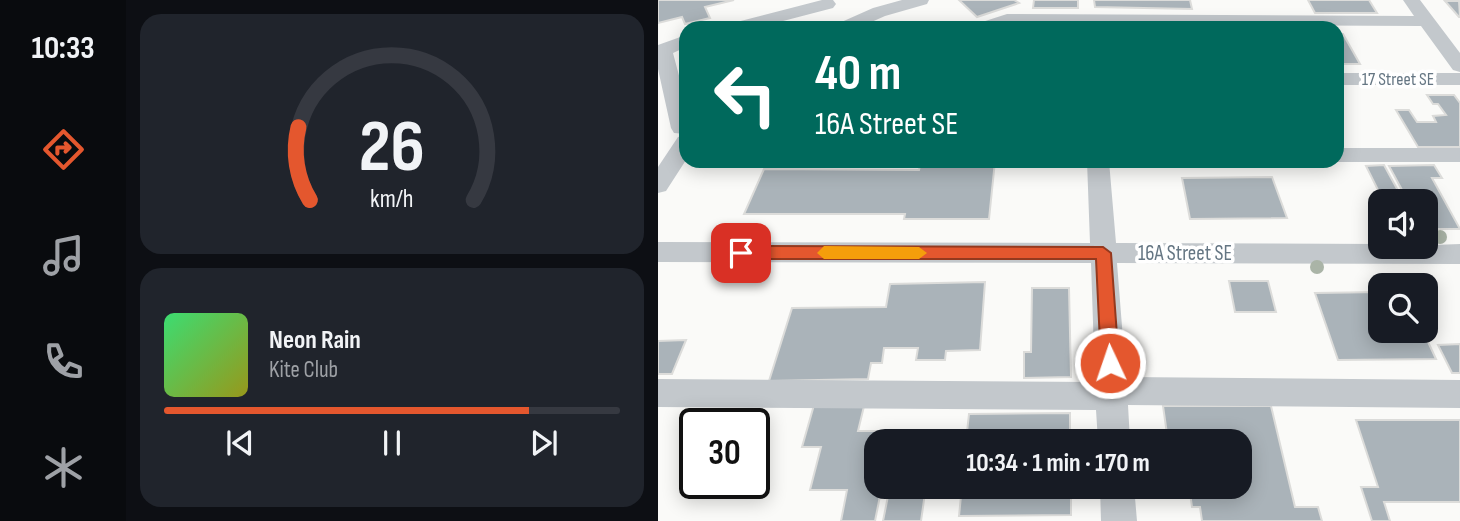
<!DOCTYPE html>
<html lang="en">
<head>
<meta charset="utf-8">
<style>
  :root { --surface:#171b24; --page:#20242c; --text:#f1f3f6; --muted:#9ea1a6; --line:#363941; --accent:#e4572e }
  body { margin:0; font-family:"Sofia Sans Condensed",sans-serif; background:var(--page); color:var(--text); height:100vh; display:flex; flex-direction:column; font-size:26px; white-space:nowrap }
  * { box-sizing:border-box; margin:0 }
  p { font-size:23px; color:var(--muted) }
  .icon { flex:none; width:38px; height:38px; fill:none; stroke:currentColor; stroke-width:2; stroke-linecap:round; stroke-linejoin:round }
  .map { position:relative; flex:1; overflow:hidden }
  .panel { display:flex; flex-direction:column; gap:14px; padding:14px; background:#0d0f14; width:532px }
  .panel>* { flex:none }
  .top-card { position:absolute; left:21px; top:21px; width:665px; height:147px; border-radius:21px; box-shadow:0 4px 18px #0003; background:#00695c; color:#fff; overflow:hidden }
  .tools { position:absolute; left:710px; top:189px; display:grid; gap:14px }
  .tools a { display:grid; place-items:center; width:70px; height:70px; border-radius:14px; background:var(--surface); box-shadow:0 4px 18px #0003; font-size:35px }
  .speed { position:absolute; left:21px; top:408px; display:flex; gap:14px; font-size:35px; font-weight:700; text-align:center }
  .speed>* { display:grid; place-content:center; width:91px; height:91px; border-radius:50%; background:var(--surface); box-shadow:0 4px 18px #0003; line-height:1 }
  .speed .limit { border:4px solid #111; border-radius:10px; background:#fff; color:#111 }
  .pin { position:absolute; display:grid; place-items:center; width:60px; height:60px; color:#fff; margin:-30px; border-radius:14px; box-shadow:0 4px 10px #0006 }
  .me { position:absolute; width:77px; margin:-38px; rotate:357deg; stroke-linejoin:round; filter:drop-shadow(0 0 5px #0008) }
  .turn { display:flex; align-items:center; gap:24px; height:147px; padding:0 21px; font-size:32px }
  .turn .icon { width:91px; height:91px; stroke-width:2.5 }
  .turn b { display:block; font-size:49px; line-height:60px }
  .panel .card { flex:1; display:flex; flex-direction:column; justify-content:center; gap:10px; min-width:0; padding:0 24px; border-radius:21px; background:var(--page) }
  .panel .dial { align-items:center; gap:0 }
  .dial svg { height:182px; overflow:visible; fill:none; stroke:var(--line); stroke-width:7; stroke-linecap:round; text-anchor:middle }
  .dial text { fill:var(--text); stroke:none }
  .song { display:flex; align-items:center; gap:21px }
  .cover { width:84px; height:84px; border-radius:10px; background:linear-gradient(135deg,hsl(140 70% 55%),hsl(60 70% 35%)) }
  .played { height:7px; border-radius:4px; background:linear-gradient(90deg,var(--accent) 80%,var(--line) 80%) }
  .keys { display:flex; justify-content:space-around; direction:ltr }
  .trip { position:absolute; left:206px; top:429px; width:388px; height:70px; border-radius:21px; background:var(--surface); box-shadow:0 4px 18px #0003; font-weight:700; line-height:70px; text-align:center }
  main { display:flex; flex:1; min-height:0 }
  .tab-bar { display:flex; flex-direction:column; width:126px; justify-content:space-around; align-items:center; background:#090b0e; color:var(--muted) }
  .tab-bar .icon { width:49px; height:49px }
  .tab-bar .active { color:var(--accent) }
  .tab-bar b { font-size:32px; color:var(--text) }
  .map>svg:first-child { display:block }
  .building { fill:#aab3b9; stroke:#dcdcda; stroke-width:2 }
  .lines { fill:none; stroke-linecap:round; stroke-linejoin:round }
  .minor { fill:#c3c8cc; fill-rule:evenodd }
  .tree { fill:#aab4a7 }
  .route { fill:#e4572e; stroke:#94391e; stroke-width:2 }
  .slow { fill:#f59e0b }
  .labels { text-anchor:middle; stroke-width:7; stroke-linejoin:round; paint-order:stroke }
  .far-street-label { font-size:18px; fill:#657683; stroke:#fff }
  .street-label { font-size:21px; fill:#657683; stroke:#fff }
</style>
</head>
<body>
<main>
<nav class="tab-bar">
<b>10:33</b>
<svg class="icon active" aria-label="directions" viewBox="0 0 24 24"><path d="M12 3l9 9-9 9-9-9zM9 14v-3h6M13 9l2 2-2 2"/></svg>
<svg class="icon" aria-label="music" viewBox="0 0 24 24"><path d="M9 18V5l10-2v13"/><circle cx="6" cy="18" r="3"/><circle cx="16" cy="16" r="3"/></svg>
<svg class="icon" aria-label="phone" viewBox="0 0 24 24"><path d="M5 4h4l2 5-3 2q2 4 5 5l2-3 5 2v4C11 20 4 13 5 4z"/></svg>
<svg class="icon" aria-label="climate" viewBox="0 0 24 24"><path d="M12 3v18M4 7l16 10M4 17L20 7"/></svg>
</nav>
<section class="panel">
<div class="card dial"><svg viewBox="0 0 100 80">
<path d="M14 69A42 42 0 1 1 86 69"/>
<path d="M14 69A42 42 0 0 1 9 37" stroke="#e4572e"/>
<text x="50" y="56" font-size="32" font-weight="700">26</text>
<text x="50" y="72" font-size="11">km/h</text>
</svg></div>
<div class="card">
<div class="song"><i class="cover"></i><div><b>Neon Rain</b><p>Kite Club</p></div></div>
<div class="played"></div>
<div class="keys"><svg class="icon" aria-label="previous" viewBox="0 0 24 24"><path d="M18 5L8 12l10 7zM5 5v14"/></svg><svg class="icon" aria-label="pause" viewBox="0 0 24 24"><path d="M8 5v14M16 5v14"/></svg><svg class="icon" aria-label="next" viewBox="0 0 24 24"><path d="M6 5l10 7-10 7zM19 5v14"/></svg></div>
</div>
</section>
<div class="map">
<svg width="802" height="521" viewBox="0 0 802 521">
  <rect width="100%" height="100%" fill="#fafaf8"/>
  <path class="building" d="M 0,0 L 76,0 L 47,7 L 52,18 L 27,24 L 24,17 L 0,23 Z
    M 301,0 L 356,0 L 361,3 L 319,17 Z
    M 376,0 L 420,0 L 420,8 L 375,8 Z
    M 436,0 L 532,0 L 534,9 L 437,7 Z
    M 650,0 L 711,0 L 719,13 L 657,13 Z
    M 787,1 L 801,1 L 802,17 L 801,17 Z
    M 679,34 L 685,34 L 702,64 L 685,64 L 679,52 Z
    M 769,95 L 796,95 L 802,103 L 802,147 L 760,147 L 738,110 L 751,110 L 759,122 L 778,122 L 775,116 L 788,115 L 780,104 L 775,104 Z
    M 263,161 L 337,161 L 331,219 L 246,219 L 247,214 L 86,214 L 106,169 L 261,170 Z
    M 726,165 L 744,198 L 724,198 L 708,166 Z
    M 776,165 L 784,178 L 774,178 L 802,229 L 768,229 L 768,201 L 750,201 L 731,166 Z
    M 614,177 L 629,218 L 532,219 L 524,178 Z
    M 571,281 L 610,281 L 618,312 L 577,312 Z
    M 327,282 L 322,350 L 288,351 L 287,360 L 258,360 L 260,348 L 226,348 L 224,363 L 213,363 L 210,379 L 111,381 L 134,308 L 228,307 L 232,284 Z
    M 374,288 L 411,288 L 413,377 L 366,378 L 366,352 L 373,352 Z
    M 723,292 L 723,331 L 765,331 L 778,359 L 680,360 L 657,293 Z
    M 28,340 L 14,374 L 0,374 L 0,341 Z
    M 802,344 L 802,373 L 794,373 L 780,345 Z
    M 158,398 L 208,398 L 200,431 L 234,431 L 232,441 L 219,441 L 219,486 L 224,486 L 217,521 L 183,521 L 189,490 L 152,490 L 163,447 L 144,447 Z
    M 505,406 L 613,406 L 637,507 L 660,507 L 664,521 L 544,521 L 542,507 L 534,507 L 531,486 L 583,486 L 583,441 L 510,441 Z
    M 412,413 L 412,441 L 308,441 L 311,414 Z
    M 698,420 L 802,420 L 802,502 L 726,502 L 732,521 L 714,521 L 703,487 L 720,487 Z
    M 232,486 L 268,486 L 263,521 L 225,521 Z
    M 304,486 L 413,486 L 413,515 L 301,516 Z"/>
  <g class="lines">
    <path class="minor" d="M 164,0 L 175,0 L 178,4 L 175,8 L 98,28 L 68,28 L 71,24 Z
      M 244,0 L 271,0 L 269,4 L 227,16 L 200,28 L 176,28 L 179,24 L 215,8 Z
      M 745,0 L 762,0 L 802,53 L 802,72 L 795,70 L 763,26 L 351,24 L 341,28 L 315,28 L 318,24 L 349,14 L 756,16 Z
      M 28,35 L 28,47 L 15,53 L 28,102 L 28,134 L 16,133 L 13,128 L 0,69 L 0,45 Z
      M 679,73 L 802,73 L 802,85 L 679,85 Z
      M 28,135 L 28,160 L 8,191 L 0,193 L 0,167 L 20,137 Z
      M 679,148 L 802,148 L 802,162 L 679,162 L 674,161 L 679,161 Z
      M 429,161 L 451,161 L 458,243 L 723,244 L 723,247 L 802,244 L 802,264 L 459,263 L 468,377 L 802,380 L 802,408 L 470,405 L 472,441 L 440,441 L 438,410 L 0,407 L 0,379 L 437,382 L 433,263 L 0,262 L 0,242 L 432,243 Z
      M 442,486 L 476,486 L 479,521 L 443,521 Z"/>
  </g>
  <g class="tree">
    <circle cx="782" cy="237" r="7"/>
    <circle cx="659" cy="267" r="7"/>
  </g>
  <path class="route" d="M 83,246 L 445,247 L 453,253 L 461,363 L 458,369 L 452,372 L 445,369 L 443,363 L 438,259 L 83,259 L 76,253 Z"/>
  <path class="slow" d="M 166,246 L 261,247 L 269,253 L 261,259 L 166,259 L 159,253 Z"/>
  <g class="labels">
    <g class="far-street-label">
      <text x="740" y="85">17 Street SE</text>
    </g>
    <g class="street-label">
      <text x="527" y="260">16A Street SE</text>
    </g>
  </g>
</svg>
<div class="tools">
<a><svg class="icon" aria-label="sound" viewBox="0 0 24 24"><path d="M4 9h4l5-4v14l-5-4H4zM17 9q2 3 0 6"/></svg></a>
<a><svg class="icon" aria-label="search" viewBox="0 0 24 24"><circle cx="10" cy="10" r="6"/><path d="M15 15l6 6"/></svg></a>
</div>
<div class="speed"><div class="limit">30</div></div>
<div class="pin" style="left:83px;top:253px;background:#d93025"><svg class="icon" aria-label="arrive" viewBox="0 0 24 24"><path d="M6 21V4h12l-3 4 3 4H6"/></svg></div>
<svg class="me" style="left:452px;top:363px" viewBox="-20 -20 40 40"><circle r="17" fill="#e4572e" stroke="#fff" stroke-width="3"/><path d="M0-11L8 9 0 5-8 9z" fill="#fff"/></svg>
<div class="trip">10:34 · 1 min · 170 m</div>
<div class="top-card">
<div class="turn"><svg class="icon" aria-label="left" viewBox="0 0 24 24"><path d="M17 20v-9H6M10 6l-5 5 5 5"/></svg><div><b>40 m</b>16A Street SE</div></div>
</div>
</div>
</main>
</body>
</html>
